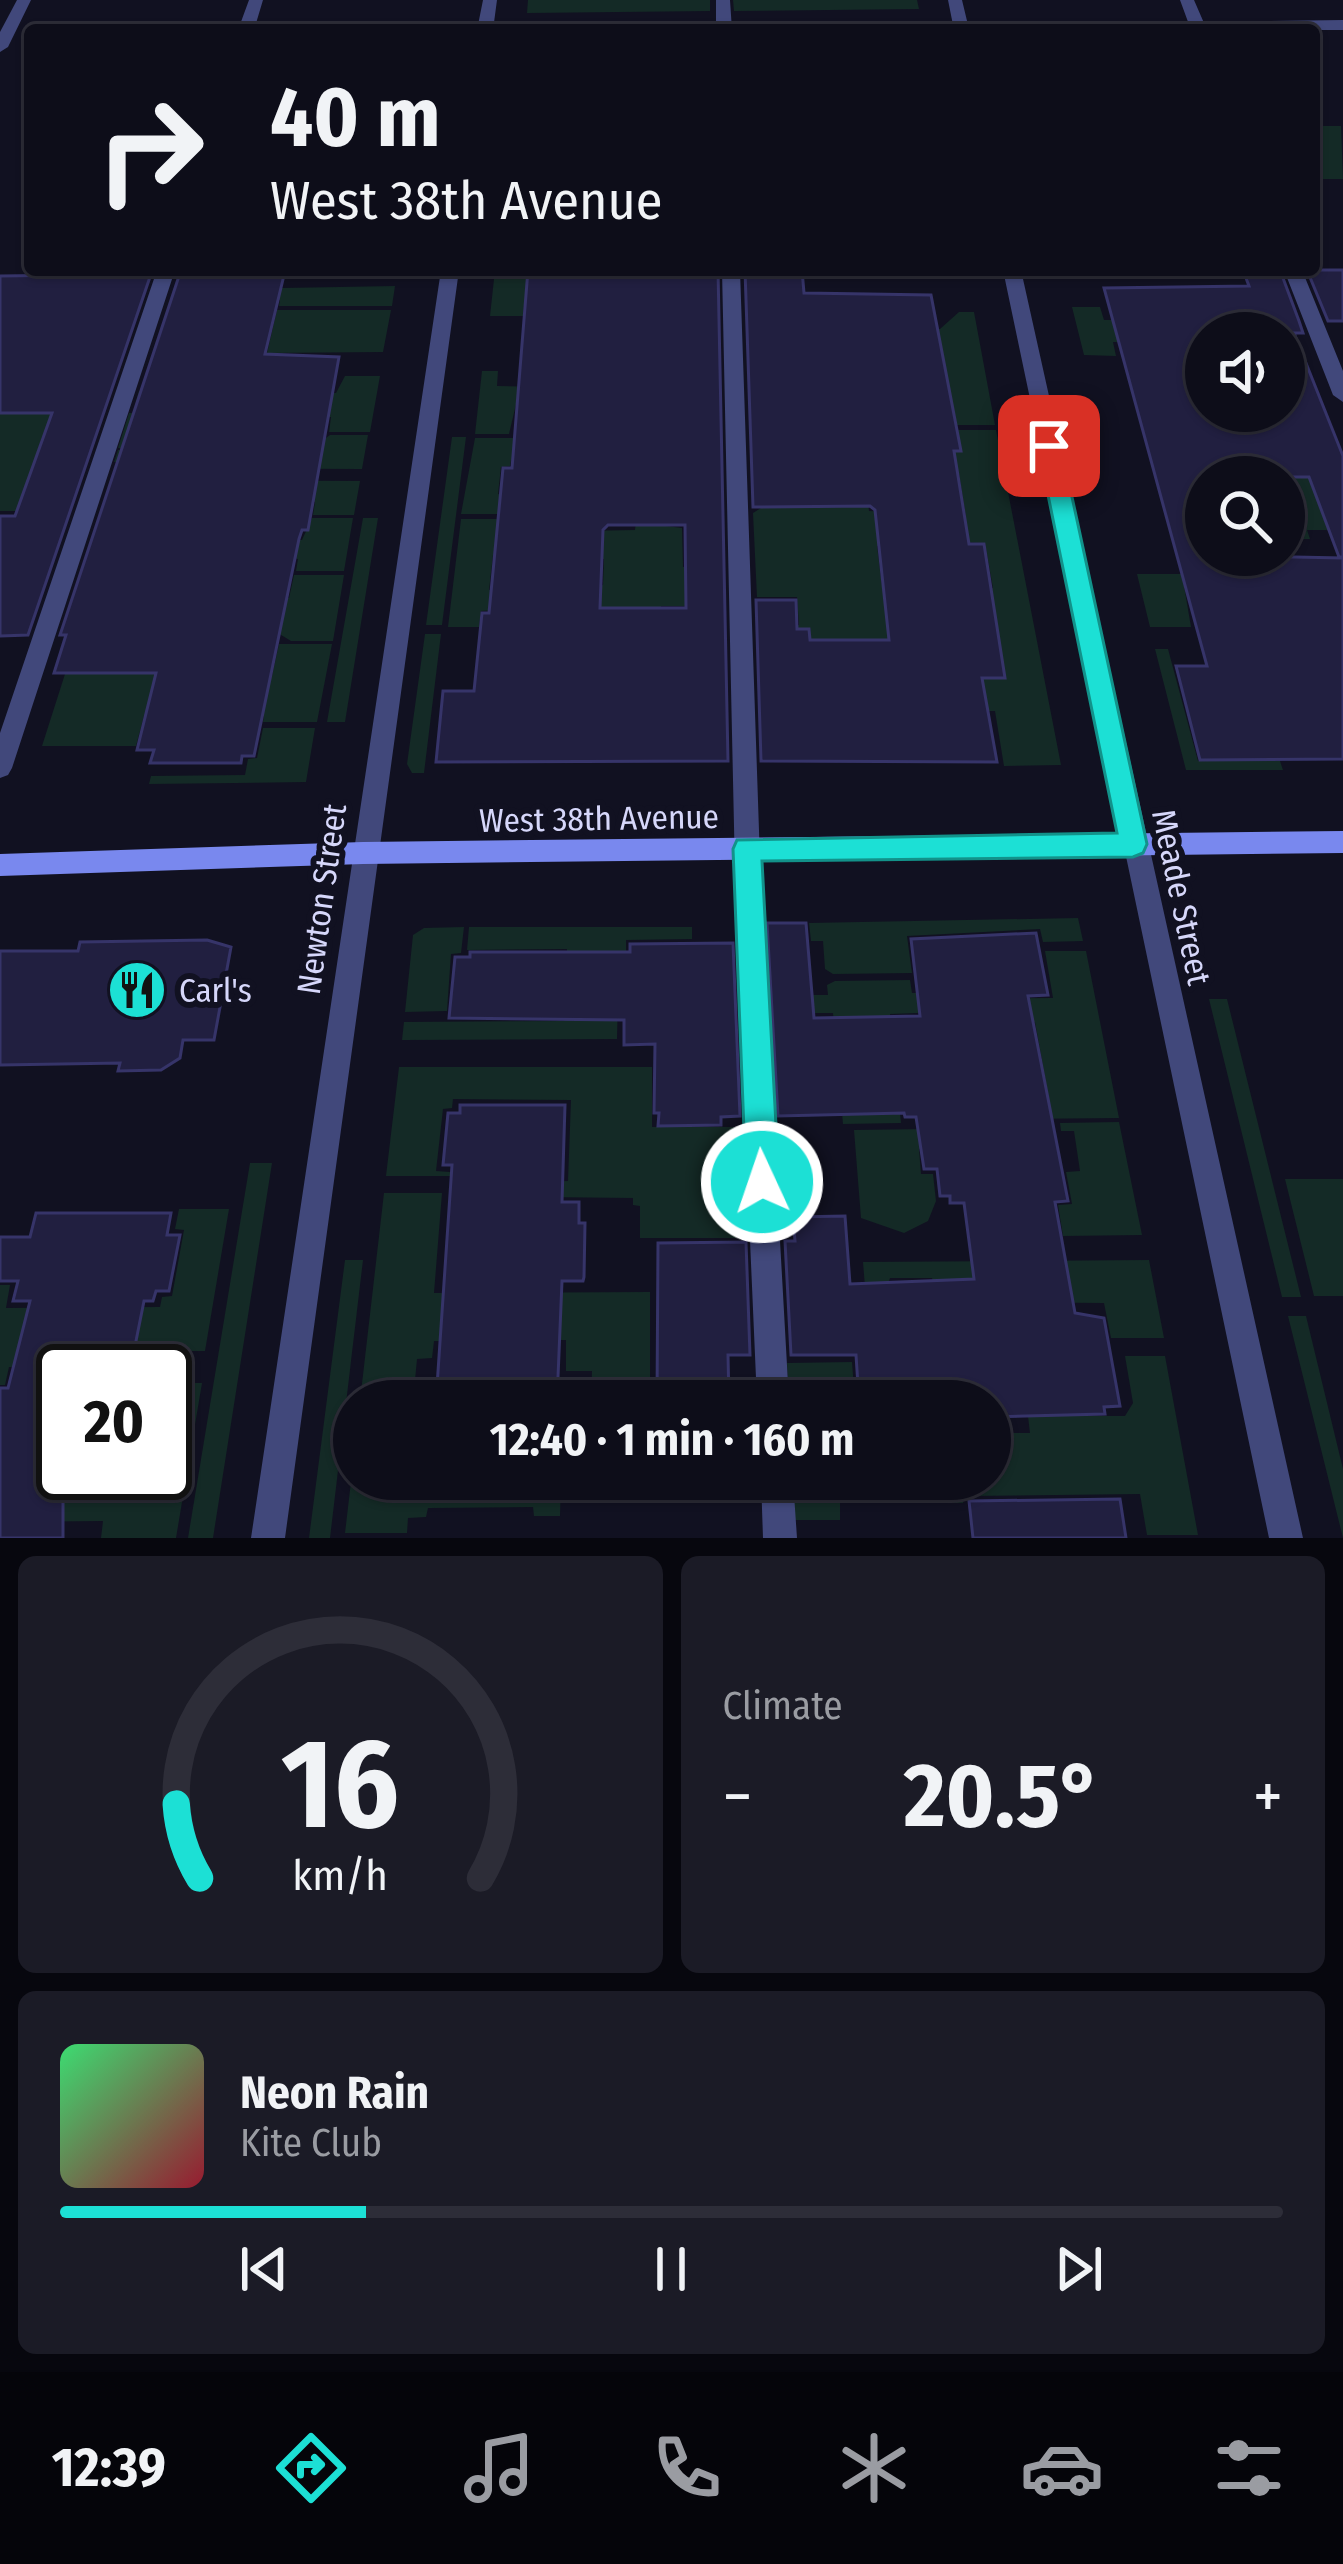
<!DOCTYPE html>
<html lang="en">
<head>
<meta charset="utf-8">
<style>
  :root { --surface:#0d0d19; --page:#1b1b26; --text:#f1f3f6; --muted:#9a9ca2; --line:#2d2d38; --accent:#1ce0d5 }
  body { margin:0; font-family:"Fira Sans Condensed",sans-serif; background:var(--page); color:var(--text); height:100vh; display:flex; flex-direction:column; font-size:45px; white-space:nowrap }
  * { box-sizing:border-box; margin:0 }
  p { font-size:39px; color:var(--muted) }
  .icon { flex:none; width:66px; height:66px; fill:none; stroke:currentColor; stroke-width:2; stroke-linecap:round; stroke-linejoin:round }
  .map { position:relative; height:1538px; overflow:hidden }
  .sheet { display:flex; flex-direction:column; gap:18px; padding:18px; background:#07070e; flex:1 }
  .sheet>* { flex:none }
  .guide { position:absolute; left:24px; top:24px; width:1296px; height:252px; border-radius:12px; box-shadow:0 3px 9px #0004,0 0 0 3px var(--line); background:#0d0d19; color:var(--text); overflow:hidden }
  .fabs { position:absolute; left:1185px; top:312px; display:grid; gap:24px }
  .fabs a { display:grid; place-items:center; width:120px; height:120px; border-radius:50%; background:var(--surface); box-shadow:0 3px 9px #0004,0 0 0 3px var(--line); font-size:60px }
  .speed { position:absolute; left:36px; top:1344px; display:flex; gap:24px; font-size:60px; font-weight:700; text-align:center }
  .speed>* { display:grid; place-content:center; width:156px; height:156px; border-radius:50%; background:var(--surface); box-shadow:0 3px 9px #0004,0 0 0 3px var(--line); line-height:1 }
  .speed .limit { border:6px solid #111; border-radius:18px; background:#fff; color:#111 }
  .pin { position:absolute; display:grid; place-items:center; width:102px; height:102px; color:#fff; margin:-51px; border-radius:24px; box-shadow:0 6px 18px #0006 }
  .me { position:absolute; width:132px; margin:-66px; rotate:357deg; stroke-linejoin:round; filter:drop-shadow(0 0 9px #0008) }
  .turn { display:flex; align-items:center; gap:42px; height:252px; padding:0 48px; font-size:54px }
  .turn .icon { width:156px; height:156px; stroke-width:2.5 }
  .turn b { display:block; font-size:84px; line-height:102px }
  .big { font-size:90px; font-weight:700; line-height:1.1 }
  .sheet .tile { flex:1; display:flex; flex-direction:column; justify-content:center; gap:18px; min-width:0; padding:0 42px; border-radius:18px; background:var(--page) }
  .sheet .dial { align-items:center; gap:0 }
  .dial svg { height:312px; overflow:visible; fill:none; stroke:var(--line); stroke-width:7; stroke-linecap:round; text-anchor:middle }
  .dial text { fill:var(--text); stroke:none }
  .song { display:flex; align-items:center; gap:36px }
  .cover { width:144px; height:144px; border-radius:18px; background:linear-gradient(135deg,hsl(140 70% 55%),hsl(350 70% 35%)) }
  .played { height:12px; border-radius:6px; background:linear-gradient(90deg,var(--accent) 25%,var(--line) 25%) }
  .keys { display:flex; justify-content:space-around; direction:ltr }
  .heat { display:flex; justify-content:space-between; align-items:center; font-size:66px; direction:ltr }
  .sheet .tiles { flex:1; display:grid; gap:18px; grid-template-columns:1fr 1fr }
  .tile:last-child { grid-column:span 2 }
  .trip { position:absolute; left:333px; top:1380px; width:678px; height:120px; border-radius:60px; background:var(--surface); box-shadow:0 3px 9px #0004,0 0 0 3px var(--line); font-weight:700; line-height:120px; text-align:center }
  .tabs { display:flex; height:192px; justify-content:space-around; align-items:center; background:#05050a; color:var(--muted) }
  .tabs .icon { width:84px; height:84px }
  .tabs .current { color:var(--accent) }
  .tabs b { font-size:54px; color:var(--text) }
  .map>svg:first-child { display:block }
  .green { fill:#142a26; fill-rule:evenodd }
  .building { fill:#211f40; stroke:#363469; stroke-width:3; fill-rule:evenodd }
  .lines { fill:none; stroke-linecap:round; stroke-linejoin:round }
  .lane { fill:#41487b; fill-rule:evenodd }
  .street { fill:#41487b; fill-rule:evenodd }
  .secondary { fill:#7988ee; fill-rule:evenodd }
  .route { fill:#1ce0d5; stroke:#12928a; stroke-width:3 }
  .labels { text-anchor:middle; stroke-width:12; stroke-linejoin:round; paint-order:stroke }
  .street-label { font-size:33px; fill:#d6d7fa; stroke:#111121 }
  .poi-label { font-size:33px; fill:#d6d7fa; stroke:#111121; text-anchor:start }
</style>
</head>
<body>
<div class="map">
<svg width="1343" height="1538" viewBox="0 0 1343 1538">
  <rect width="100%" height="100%" fill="#111121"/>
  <path class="green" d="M 528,0 L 710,0 L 710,11 L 527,13 Z
    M 733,0 L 917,0 L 919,9 L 734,11 Z
    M 1314,126 L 1341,126 L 1343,179 L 1314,179 Z
    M 495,270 L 531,274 L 548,304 L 524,305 L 523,316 L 490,316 Z
    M 395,286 L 392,306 L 279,306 L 280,300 L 230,300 L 218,289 Z
    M 1072,307 L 1100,307 L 1104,320 L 1215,320 L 1199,342 L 1113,342 L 1116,356 L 1084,355 Z
    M 277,310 L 391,310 L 383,352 L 267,353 Z
    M 959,312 L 974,312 L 995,425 L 957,425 L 954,409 L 858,409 L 864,452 L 961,451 L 958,430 L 996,430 L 1061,765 L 1004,766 L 995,711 L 898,711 L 894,679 L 1006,679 L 999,640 L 884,640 L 885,650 L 813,667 L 810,628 L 761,628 L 799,625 L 797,597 L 757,597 L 753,513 L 761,508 L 814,508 L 812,475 L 869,329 L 940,329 ZM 893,474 L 959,474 L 966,517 L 898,517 L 957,542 L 985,543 L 993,588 L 882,586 L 877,546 L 899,545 L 894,512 L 869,511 L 865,477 Z
    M 482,371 L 498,371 L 497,386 L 596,388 L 590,397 L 518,396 L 509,434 L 475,434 Z
    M 345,376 L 380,376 L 370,432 L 329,432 L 331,417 L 317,417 L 323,440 L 330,435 L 368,435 L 362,469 L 158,468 L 159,463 L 114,462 L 118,450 L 146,450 L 118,448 L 129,413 L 161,413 L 165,401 L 136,401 L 139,391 L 336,393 Z
    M 0,414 L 90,414 L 83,436 L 42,437 L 31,470 L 75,470 L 40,511 L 0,511 Z
    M 452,437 L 466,437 L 442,625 L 426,625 Z
    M 475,438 L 657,438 L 621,460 L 511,460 L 510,466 L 501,467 L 498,494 L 509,495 L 531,514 L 461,514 Z
    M 1343,468 L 1318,504 L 1328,530 L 1307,530 L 1310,539 L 1284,539 L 1284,477 Z
    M 152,480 L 360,481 L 354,515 L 313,515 L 315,502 Z
    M 312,518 L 353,518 L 344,571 L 296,571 L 298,559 L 288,558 L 292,540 L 302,540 Z
    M 363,518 L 378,518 L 345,722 L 327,722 Z
    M 461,519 L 531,519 L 505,554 L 493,555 L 489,590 L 502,590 L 498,610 L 481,611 L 479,627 L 448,627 Z
    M 636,522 L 682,528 L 683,567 L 703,567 L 704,606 L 661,606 L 661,637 L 508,595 L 603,585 L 604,559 L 586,559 L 584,531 L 635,530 Z
    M 1137,574 L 1182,574 L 1191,627 L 1150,627 Z
    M 294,575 L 344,575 L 333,641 L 291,641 L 268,627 L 279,598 L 289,598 Z
    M 425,634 L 441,634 L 424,773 L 412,773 L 407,764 Z
    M 279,644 L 332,644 L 317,722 L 263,722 L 264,716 L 144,716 L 136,746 L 42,746 L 65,674 L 107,674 L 113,655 L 160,650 L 154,674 L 272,676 Z
    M 1155,649 L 1168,649 L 1198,761 L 1280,761 L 1283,770 L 1186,770 Z
    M 263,728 L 315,728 L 306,782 L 149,784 L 151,776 L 245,775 L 248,759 L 257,758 Z
    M 1078,918 L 1083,941 L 1043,942 L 1040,929 L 907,936 L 912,973 L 833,974 L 825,969 L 823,941 L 811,941 L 809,923 Z
    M 464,927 L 461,953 L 451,954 L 447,1011 L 405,1012 L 413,935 L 424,928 Z
    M 469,927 L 692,927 L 692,939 L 626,940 L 626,956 L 619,957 L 617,1039 L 402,1040 L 404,1022 L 564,1021 L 567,949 L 467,950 Z
    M 1045,951 L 1086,951 L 1119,1118 L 1014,1119 L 1022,1105 L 1050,1104 L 1035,1022 L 1009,1023 L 949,999 L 1053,998 Z
    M 910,980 L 912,993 L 941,993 L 944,1012 L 890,1014 L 901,1123 L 843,1124 L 833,1013 L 800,1013 L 799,995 L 828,995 L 827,985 L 835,981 Z
    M 1209,999 L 1227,999 L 1301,1297 L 1282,1297 Z
    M 399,1067 L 652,1067 L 652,1127 L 734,1127 L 737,1238 L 640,1238 L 640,1206 L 633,1205 L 633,1198 L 542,1197 L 542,1182 L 568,1181 L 571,1100 L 453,1099 L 452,1108 L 443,1109 L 436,1171 L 450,1172 L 450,1176 L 386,1176 Z
    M 1119,1122 L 1142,1235 L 1063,1236 L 1058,1205 L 1072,1204 L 1066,1172 L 1080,1171 L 1074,1131 L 1061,1131 L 1060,1123 Z
    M 927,1129 L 929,1148 L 919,1149 L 921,1174 L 933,1174 L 936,1201 L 928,1221 L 904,1233 L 861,1218 L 854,1130 Z
    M 250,1163 L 272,1163 L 213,1538 L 188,1538 Z
    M 1285,1179 L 1343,1179 L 1343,1296 L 1314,1296 Z
    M 384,1193 L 442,1193 L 434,1293 L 650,1292 L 650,1401 L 591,1401 L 592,1371 L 566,1371 L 566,1340 L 434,1341 L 432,1358 L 417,1359 L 413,1401 L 360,1401 Z
    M 179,1209 L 229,1209 L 205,1351 L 32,1351 L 27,1367 L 9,1367 L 5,1385 L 0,1385 L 0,1285 L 10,1285 L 6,1308 L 160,1307 L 162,1297 L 172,1296 L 184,1230 L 175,1229 Z
    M 345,1260 L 363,1260 L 330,1538 L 309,1538 Z
    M 1149,1260 L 1164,1338 L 1111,1338 L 1104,1303 L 999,1302 L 934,1285 L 932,1278 L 890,1278 L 869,1337 L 863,1262 Z
    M 1288,1316 L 1306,1316 L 1343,1469 L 1343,1538 Z
    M 1125,1356 L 1165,1356 L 1198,1535 L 1147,1535 L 1140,1494 L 964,1496 L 963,1503 L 840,1503 L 840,1520 L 794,1520 L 792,1479 L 990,1479 L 990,1433 L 1030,1433 L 1028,1416 L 1125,1416 L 1133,1403 Z
    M 852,1362 L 855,1401 L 789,1401 L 787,1363 Z
    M 165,1383 L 202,1383 L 176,1538 L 101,1538 L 103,1521 L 0,1522 L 0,1480 L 136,1479 L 138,1473 L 165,1473 Z
    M 354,1456 L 354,1479 L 561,1479 L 560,1516 L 534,1516 L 533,1507 L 428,1508 L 426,1517 L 408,1518 L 407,1533 L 345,1533 Z"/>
  <path class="building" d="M 181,270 L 285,271 L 265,354 L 339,357 L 308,530 L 302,530 L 299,539 L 254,756 L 242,756 L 241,763 L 150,763 L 154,750 L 137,750 L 156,673 L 54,673 L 66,635 L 60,635 Z
    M 528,270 L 718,270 L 728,761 L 436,762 L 443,691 L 474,691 L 482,613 L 489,613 L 503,468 L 512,468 ZM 608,525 L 685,525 L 686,608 L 600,608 L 603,530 Z
    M 745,270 L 802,270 L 804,293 L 931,295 L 961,451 L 954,451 L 969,544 L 984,544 L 1005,678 L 982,678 L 997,762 L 761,761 L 756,600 L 796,600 L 797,629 L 809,629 L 810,640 L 889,640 L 875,510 L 870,506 L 753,507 Z
    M 1243,270 L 1280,270 L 1299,321 L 1303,333 L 1294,333 L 1343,456 L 1343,557 L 1339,557 L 1309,477 L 1206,477 L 1206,555 L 1343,558 L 1343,759 L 1200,760 L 1176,666 L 1207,666 L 1104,288 L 1249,286 ZM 1206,333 L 1284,333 L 1284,411 L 1206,411 Z
    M 1307,270 L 1343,270 L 1343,321 L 1328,321 Z
    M 151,274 L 28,635 L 0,636 L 0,516 L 15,516 L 52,413 L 0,413 L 0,276 Z
    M 767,923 L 806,923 L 814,1018 L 920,1016 L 911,939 L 1036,933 L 1048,995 L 1028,996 L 1068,1201 L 1055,1202 L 1075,1313 L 1104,1318 L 1120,1406 L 1104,1407 L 1105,1414 L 990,1417 L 990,1401 L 859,1401 L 856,1355 L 791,1355 L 785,1241 L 795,1241 L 793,1217 L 845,1216 L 850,1284 L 974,1279 L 964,1203 L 950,1203 L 950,1196 L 940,1196 L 937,1169 L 924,1169 L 916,1117 L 905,1117 L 904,1113 L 778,1116 Z
    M 207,940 L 231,947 L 214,1040 L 183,1040 L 180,1058 L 161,1070 L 118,1071 L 120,1063 L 0,1065 L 0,951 L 78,951 L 80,942 Z
    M 733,943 L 740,1116 L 721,1117 L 721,1125 L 658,1126 L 659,1113 L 654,1113 L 655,1044 L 624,1045 L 624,1020 L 449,1018 L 455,957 L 470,957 L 470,952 L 630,952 L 630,944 Z
    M 460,1105 L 565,1105 L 562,1202 L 579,1202 L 579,1223 L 585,1223 L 584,1277 L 583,1281 L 562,1281 L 557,1401 L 436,1401 L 452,1165 L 443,1165 L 448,1113 L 460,1113 Z
    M 36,1213 L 171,1213 L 167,1235 L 180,1235 L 169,1291 L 156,1291 L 153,1301 L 144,1301 L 130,1371 L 63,1371 L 63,1538 L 0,1538 L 0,1388 L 8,1388 L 30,1301 L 13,1301 L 18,1281 L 0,1281 L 0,1237 L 30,1237 Z
    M 746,1242 L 750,1355 L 728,1355 L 729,1401 L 657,1401 L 658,1243 Z
    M 1120,1499 L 1126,1538 L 973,1538 L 969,1501 Z"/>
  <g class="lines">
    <path class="lane" d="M 249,0 L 263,0 L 254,30 L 238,30 Z
      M 716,0 L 730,0 L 732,30 L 716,30 Z
      M 1180,0 L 1194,0 L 1207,30 L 1191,30 Z
      M 157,270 L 175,270 L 12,768 L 8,775 L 0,778 L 0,733 Z
      M 722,270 L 740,270 L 762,919 L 789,1401 L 757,1401 L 736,919 Z
      M 1284,270 L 1302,270 L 1343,371 L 1343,402 L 1333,395 Z
      M 761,1479 L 793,1479 L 797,1538 L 763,1538 Z"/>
    <path class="street" d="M 17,0 L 31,0 L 8,47 L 0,52 L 0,32 Z
      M 483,0 L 497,0 L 493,30 L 477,30 Z
      M 948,0 L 962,0 L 968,25 L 1343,20 L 1343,30 L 887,30 L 895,25 L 953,25 Z
      M 441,270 L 459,270 L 285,1538 L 251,1538 Z
      M 1003,270 L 1021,270 L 1303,1538 L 1269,1538 Z"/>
    <path class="secondary" d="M 1343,831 L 1343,853 L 363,864 L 0,876 L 0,854 L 363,842 Z"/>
  </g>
  <path class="route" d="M 1049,438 L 1061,446 L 1147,844 L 1143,853 L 1133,857 L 762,861 L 779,1182 L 774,1193 L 762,1198 L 751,1193 L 746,1182 L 733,849 L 737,840 L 1117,833 L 1038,446 Z"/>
  <defs>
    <symbol id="restaurant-disc" viewBox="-11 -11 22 22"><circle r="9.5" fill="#1ce0d5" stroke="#111121"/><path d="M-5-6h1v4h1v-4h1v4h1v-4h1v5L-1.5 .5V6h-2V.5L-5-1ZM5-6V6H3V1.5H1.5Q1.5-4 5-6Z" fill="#111"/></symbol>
  </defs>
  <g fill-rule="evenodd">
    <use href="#restaurant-disc" x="104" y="957" width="66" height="66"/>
  </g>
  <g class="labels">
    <g class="street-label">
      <text transform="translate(599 818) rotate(-1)" y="12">West 38th Avenue</text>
      <text transform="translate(1182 897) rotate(78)" y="12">Meade Street</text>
      <text transform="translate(321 899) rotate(-82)" y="12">Newton Street</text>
    </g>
    <g class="poi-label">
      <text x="179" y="1002">Carl's</text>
    </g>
  </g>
</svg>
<div class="fabs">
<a><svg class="icon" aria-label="sound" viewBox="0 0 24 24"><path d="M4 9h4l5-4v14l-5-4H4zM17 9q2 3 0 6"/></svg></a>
<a><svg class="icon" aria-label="search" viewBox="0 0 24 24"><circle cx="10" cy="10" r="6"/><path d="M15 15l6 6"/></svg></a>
</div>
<div class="speed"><div class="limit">20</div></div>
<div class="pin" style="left:1049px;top:446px;background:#d93025"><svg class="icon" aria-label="arrive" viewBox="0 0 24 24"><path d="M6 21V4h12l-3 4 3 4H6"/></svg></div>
<svg class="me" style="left:762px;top:1182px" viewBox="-20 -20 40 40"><circle r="17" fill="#1ce0d5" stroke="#fff" stroke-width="3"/><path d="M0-11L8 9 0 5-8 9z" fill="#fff"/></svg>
<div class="trip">12:40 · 1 min · 160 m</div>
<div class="guide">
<div class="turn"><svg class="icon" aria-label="right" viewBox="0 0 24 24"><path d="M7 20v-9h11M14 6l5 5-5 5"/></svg><div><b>40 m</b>West 38th Avenue</div></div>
</div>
</div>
<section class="sheet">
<div class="tiles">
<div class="tile dial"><svg viewBox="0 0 100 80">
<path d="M14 69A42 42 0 1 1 86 69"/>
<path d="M14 69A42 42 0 0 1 8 50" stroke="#1ce0d5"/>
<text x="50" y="56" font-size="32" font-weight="700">16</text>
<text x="50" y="72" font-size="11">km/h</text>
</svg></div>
<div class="tile"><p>Climate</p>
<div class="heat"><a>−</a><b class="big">20.5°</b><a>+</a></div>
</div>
<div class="tile">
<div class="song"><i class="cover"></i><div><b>Neon Rain</b><p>Kite Club</p></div></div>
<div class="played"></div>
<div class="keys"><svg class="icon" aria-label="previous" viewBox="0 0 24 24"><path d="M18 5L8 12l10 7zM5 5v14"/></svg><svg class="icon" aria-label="pause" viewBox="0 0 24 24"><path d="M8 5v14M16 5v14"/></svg><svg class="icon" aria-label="next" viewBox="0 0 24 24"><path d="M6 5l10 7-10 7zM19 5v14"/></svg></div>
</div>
</div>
</section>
<nav class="tabs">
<b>12:39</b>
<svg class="icon current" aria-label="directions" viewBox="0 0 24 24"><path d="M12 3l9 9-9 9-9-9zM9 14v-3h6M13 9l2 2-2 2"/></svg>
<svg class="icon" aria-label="music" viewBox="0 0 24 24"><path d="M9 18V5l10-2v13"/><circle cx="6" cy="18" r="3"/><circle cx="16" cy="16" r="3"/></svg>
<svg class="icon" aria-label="phone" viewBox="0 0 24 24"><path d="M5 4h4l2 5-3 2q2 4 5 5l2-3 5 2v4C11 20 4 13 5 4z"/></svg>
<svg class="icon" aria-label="climate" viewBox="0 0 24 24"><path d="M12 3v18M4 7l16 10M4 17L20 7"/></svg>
<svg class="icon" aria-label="car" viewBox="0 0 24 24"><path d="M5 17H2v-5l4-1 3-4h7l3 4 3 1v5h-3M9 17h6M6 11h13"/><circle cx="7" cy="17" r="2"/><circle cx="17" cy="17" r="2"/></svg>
<svg class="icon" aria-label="filters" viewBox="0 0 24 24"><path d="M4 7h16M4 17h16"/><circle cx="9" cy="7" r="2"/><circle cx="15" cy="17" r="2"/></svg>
</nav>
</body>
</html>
